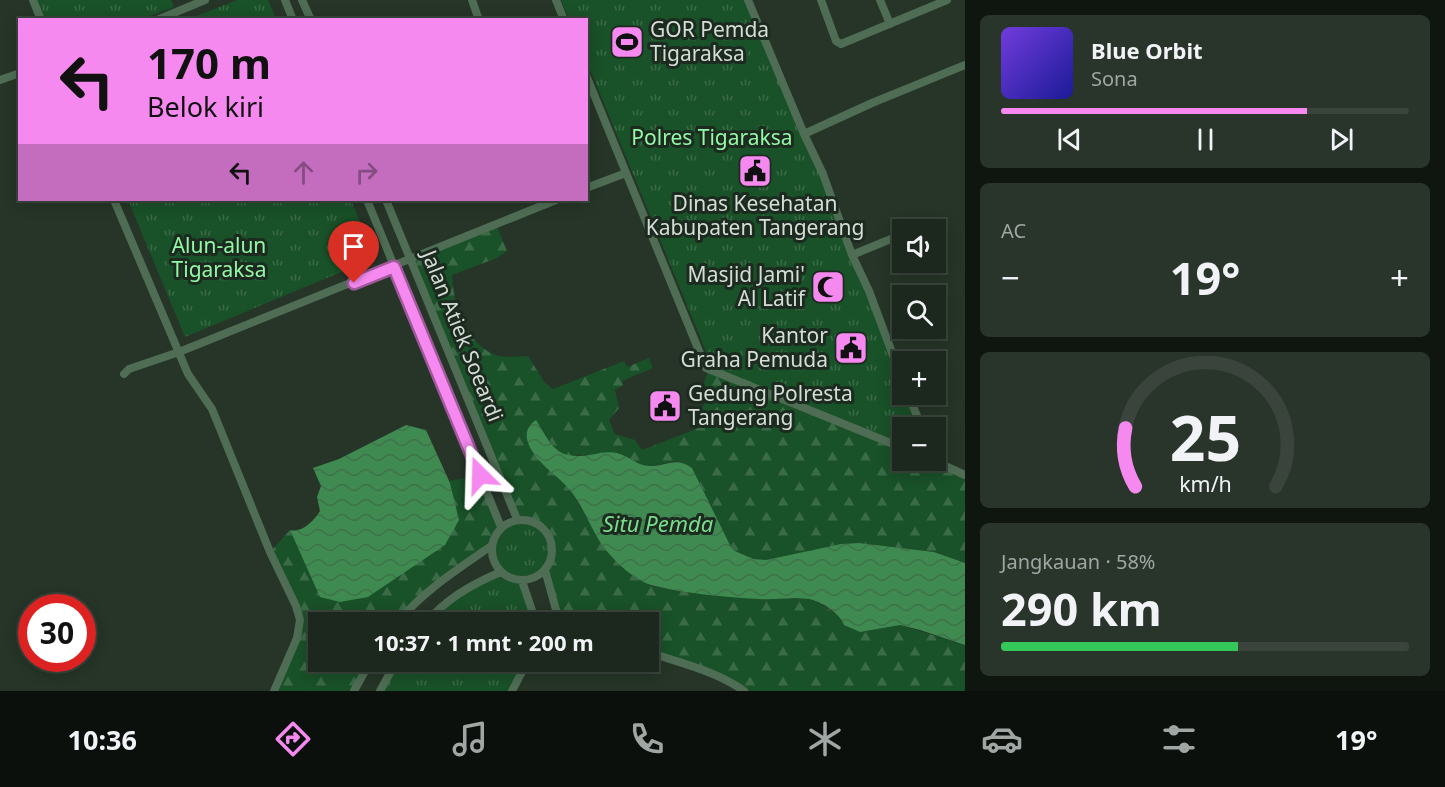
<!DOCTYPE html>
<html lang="id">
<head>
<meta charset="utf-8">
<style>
  :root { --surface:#1c281e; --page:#29342b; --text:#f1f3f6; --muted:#a0a6a4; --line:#3a443c; --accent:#f589ef }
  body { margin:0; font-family:"Noto Sans",sans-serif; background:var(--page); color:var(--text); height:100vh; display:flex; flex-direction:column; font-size:22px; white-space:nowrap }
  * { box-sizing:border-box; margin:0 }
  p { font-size:20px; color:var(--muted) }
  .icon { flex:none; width:33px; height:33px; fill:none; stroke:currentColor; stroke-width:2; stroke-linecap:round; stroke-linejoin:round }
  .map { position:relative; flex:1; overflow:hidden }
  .panel { display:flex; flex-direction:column; gap:15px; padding:15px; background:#0f1610; width:480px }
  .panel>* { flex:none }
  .banner { position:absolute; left:18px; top:18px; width:570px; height:183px; border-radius:0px; box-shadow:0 3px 15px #0003,0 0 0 2px var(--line); background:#f589ef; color:#111; overflow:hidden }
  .tools { position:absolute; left:892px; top:219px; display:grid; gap:12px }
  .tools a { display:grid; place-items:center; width:54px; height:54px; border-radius:0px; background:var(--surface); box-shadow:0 3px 15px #0003,0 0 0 2px var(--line); font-size:30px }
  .speed { position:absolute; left:18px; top:594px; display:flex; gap:12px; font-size:30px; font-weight:700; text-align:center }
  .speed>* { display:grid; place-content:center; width:78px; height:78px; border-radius:50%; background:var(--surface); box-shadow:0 3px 15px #0003,0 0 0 2px var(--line); line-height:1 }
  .speed .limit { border:9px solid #d22; background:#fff; color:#111 }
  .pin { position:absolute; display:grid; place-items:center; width:51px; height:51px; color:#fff; margin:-62px -26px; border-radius:50% 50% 50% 0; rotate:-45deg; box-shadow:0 0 6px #0007 }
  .pin .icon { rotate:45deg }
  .me { position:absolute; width:66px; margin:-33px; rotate:338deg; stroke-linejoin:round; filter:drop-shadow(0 0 4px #0008) }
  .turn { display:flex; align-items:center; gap:21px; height:126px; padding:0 30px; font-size:27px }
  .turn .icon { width:78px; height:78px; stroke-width:2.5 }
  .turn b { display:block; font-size:42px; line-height:51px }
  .lanes { display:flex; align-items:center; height:57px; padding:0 30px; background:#0003; justify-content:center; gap:30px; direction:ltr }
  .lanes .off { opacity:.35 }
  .big { font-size:45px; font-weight:700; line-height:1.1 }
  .panel .tile { flex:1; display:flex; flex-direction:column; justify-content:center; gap:9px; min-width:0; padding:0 21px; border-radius:9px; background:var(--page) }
  .panel .dial { align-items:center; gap:0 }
  .dial svg { height:156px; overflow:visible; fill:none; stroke:var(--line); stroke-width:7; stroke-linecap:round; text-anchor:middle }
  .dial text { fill:var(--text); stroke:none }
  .song { display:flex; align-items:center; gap:18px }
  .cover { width:72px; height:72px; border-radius:9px; background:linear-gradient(135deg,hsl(260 70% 55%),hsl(240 70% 35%)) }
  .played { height:6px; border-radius:3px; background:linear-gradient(90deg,var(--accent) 75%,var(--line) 75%) }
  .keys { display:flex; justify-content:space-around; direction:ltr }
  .heat { display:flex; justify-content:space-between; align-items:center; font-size:33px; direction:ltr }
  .charge { height:9px; border-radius:4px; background:linear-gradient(90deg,#34c759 58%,var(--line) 0) }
  .trip { position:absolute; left:308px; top:612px; width:351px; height:60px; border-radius:0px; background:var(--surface); box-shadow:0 3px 15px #0003,0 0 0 2px var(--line); font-weight:700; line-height:60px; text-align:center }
  .menu { display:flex; height:96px; justify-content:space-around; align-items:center; background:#0b100c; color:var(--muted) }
  .menu .icon { width:42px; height:42px }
  .menu .active { color:var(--accent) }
  .menu b { font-size:27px; color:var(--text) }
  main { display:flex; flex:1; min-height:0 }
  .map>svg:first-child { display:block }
  .grass { fill:url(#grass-tufts) }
  .forest { fill:url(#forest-firs) }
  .water { fill:url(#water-waves) }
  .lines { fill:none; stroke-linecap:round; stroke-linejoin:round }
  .minor { stroke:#4f6d54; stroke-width:8 }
  .route-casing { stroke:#9f599b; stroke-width:15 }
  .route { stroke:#f589ef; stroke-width:10 }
  .labels { text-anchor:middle; stroke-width:6; stroke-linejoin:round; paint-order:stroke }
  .poi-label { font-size:21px; fill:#d5ded6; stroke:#1c2a1f; text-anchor:start }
  .park-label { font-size:21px; fill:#93f8a6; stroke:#1c2a1f }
  .street-label { font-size:21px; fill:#d5ded6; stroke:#1c2a1f }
  .water-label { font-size:22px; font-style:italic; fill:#79dd8d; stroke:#1c2a1f }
</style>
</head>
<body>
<main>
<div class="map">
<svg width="965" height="691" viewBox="0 0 965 691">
  <defs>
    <pattern id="grass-tufts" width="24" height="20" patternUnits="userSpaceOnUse" patternTransform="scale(1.5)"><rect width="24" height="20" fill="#195128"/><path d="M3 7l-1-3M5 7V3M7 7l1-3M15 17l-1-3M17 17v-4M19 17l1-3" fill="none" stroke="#3a6a46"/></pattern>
    <pattern id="forest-firs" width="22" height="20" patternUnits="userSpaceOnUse" patternTransform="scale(1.5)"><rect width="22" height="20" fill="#195128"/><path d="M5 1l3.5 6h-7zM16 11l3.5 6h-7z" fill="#3a6a46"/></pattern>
    <pattern id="water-waves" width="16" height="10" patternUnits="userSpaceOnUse" patternTransform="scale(1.5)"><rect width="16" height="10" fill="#3f8a50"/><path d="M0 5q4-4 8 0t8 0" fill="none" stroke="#3f714a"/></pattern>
  </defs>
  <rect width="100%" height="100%" fill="#263528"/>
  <path class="grass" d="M 36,0 L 171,0 L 174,7 L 142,19 L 44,19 Z
    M 237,0 L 268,0 L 276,19 L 189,19 Z
    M 561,0 L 749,0 L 903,377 L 903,394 L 910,395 L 923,427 L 903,428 L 903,448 L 712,366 L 587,62 L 586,20 L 569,19 Z
    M 128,200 L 351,200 L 375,258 L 185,337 Z
    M 517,519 C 561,522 565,572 522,581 L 536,622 L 427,622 L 453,598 L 501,572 C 484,551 493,528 517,519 Z
    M 396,662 L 527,662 L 512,691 L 380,691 Z"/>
  <path class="forest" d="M 496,224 L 507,251 L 497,258 L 452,275 C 453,305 467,347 499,356 C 508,358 519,356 528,356 L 545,383 L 553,389 L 624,361 L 627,367 L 649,358 L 653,368 L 622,381 L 623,385 L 615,390 L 619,408 L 609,420 L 615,434 L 635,440 L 642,450 L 701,427 L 701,418 L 699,412 L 709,398 L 704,383 L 708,370 L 903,449 L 903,460 L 931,461 L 965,475 L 965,563 L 934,552 L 859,543 L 841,544 L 766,560 L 752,559 L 735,551 L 730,545 L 692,468 L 677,461 L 652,466 L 642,465 L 618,453 L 570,456 L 560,454 L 555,450 L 536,420 L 538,459 L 570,489 L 599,540 L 627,571 L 651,586 L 674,590 L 758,599 L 811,599 L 826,607 L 860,632 L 900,625 L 965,645 L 965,691 L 743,691 L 648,651 L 648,622 L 565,622 L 545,570 C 562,543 547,521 517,519 L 412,260 Z
    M 480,475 L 501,527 L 494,537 L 491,546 L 441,582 L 398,622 L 318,622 L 318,662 L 370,662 L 354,691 L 274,691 L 300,621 L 270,552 L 290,530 L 320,596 L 459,520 L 449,481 Z"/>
  <path class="water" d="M 536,420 C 552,445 555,460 589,455 C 598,454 607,451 617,453 C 630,456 638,467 652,466 C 669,465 676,457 692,468 L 730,545 L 735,551 L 753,559 L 766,560 L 841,544 L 859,543 L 934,552 L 965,563 L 965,645 L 920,630 L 900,625 L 860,632 L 844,625 C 841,614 820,601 809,599 C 792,597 775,600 758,599 C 724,597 688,594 655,586 C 634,582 607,555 597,537 C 588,521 581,504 570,490 C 564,483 557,477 550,471 C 536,458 514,435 536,420 Z
    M 406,425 L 426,430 L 450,483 L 459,520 L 445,545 L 368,597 L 340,602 L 320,597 L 290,530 C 302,533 314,521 320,511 L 317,497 L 321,486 L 313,468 L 339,459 Z"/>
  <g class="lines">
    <path class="minor" d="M 33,0 L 41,20
      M 285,0 L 293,20
      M 302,0 L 311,20
      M 472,0 L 479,20
      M 556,0 L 564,20
      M 748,0 L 804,134 L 823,174 L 852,255 L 869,291 L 903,382
      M 821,0 L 836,41 L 841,44 L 947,0
      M 880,0 L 890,24
      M 157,20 L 205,0
      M 586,75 L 706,368 L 903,448
      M 0,80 L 20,73
      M 804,134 L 872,103 L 965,65
      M 586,188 L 626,173
      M 114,200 L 188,374 L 212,409 L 270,552 L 296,606 L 300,620 L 297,638 L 274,691
      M 367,200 L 501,527
      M 386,200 L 517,519
      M 852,255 L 891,239
      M 124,374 L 129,369 L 179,352 L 556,200
      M 908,394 L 922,428
      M 932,460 L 965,475
      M492 550a30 30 0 1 1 60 0a30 30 0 1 1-60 0Z
      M 545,570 L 558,617 L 565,622
      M 522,581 L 536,622
      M 398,622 C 423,591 458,569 491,546
      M 427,622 C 445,600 474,583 501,572
      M 648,652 C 680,663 717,671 744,691
      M 354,691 L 370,662
      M 380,691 L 396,662
      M 512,691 L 527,662"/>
  </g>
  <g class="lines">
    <defs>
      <path id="route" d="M 354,283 L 394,267 L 480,475"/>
    </defs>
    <use href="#route" class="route-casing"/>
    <use href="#route" class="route"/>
  </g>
  <defs>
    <symbol id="stadium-square" viewBox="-11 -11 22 22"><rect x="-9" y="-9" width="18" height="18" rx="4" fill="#f589ef" stroke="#1c2a1f"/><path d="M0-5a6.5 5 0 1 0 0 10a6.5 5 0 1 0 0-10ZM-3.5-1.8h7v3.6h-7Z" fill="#111"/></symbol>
    <symbol id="civic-square" viewBox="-11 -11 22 22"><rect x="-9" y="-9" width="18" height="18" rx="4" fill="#f589ef" stroke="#1c2a1f"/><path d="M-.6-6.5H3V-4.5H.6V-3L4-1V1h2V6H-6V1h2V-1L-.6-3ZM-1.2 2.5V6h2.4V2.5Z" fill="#111"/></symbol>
    <symbol id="mosque-square" viewBox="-11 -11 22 22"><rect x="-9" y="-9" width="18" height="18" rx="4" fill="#f589ef" stroke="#1c2a1f"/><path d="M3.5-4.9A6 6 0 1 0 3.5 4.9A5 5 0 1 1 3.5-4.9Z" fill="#111"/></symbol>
  </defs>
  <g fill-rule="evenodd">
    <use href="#stadium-square" x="608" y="23" width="38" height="38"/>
    <use href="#civic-square" x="736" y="152" width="38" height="38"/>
    <use href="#mosque-square" x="809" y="268" width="38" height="38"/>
    <use href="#civic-square" x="832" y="329" width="38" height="38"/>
    <use href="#civic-square" x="646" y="387" width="38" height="38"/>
  </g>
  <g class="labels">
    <g class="poi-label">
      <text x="650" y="37">GOR Pemda<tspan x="650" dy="24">Tigaraksa</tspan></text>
      <text x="755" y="211" text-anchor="middle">Dinas Kesehatan<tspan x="755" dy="24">Kabupaten Tangerang</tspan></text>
      <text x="805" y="282" text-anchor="end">Masjid Jami'<tspan x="805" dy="24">Al Latif</tspan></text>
      <text x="828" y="343" text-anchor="end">Kantor<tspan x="828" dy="24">Graha Pemuda</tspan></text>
      <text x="688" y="401">Gedung Polresta<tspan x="688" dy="24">Tangerang</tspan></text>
    </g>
    <g class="park-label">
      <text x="712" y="145">Polres Tigaraksa</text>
      <text x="219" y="253">Alun-alun<tspan x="219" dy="24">Tigaraksa</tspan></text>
    </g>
    <g class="street-label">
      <text transform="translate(462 336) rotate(68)" y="7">Jalan Atiek Soeardi</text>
    </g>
    <g class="water-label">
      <text x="658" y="532">Situ Pemda</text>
    </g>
  </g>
</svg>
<div class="tools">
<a><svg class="icon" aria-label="sound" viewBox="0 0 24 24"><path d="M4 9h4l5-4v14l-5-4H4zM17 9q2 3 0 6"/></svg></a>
<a><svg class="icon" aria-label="search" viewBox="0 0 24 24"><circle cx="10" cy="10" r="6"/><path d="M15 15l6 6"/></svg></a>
<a>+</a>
<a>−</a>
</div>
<div class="speed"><div class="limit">30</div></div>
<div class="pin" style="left:354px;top:283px;background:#d93025"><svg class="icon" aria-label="arrive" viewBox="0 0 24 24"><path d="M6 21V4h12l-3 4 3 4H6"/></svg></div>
<svg class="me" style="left:480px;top:475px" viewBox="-20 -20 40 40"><path d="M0-17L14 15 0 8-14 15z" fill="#f589ef" stroke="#fff" stroke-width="4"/></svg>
<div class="trip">10:37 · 1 mnt · 200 m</div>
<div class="banner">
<div class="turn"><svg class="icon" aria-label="left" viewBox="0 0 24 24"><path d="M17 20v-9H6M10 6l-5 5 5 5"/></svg><div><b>170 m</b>Belok kiri</div></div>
<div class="lanes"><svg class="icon" aria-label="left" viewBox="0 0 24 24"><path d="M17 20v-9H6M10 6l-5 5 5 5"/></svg><svg class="icon off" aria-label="ahead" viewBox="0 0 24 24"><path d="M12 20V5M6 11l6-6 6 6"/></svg><svg class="icon off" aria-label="right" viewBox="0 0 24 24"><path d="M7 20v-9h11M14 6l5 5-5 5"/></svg></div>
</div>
</div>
<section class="panel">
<div class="tile">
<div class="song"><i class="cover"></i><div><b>Blue Orbit</b><p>Sona</p></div></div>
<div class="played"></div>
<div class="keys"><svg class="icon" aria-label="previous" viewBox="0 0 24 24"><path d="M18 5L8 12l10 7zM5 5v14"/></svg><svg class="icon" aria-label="pause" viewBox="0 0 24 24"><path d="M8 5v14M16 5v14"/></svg><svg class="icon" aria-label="next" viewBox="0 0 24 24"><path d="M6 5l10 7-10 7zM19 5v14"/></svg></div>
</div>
<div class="tile"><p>AC</p>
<div class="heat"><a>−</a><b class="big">19°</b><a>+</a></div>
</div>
<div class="tile dial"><svg viewBox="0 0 100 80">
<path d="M14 69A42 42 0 1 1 86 69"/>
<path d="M14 69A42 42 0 0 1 9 39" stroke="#f589ef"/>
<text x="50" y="56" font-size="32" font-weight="700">25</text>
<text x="50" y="72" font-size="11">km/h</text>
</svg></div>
<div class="tile"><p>Jangkauan · 58%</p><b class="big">290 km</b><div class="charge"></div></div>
</section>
</main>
<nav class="menu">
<b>10:36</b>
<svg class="icon active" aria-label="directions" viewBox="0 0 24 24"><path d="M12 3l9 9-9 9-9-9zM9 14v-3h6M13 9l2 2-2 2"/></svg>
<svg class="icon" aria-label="music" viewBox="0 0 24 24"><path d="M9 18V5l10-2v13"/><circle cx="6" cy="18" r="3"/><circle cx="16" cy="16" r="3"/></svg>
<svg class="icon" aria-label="phone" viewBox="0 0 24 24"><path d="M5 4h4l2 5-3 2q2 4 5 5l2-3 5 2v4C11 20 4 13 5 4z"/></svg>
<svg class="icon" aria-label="climate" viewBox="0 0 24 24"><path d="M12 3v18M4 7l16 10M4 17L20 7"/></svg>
<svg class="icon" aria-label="car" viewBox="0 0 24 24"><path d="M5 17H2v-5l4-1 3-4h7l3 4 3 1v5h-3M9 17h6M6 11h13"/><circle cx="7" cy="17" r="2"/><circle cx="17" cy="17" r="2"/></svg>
<svg class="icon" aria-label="filters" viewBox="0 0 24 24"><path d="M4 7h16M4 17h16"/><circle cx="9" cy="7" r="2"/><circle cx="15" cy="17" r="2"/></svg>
<b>19°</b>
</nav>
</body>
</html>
